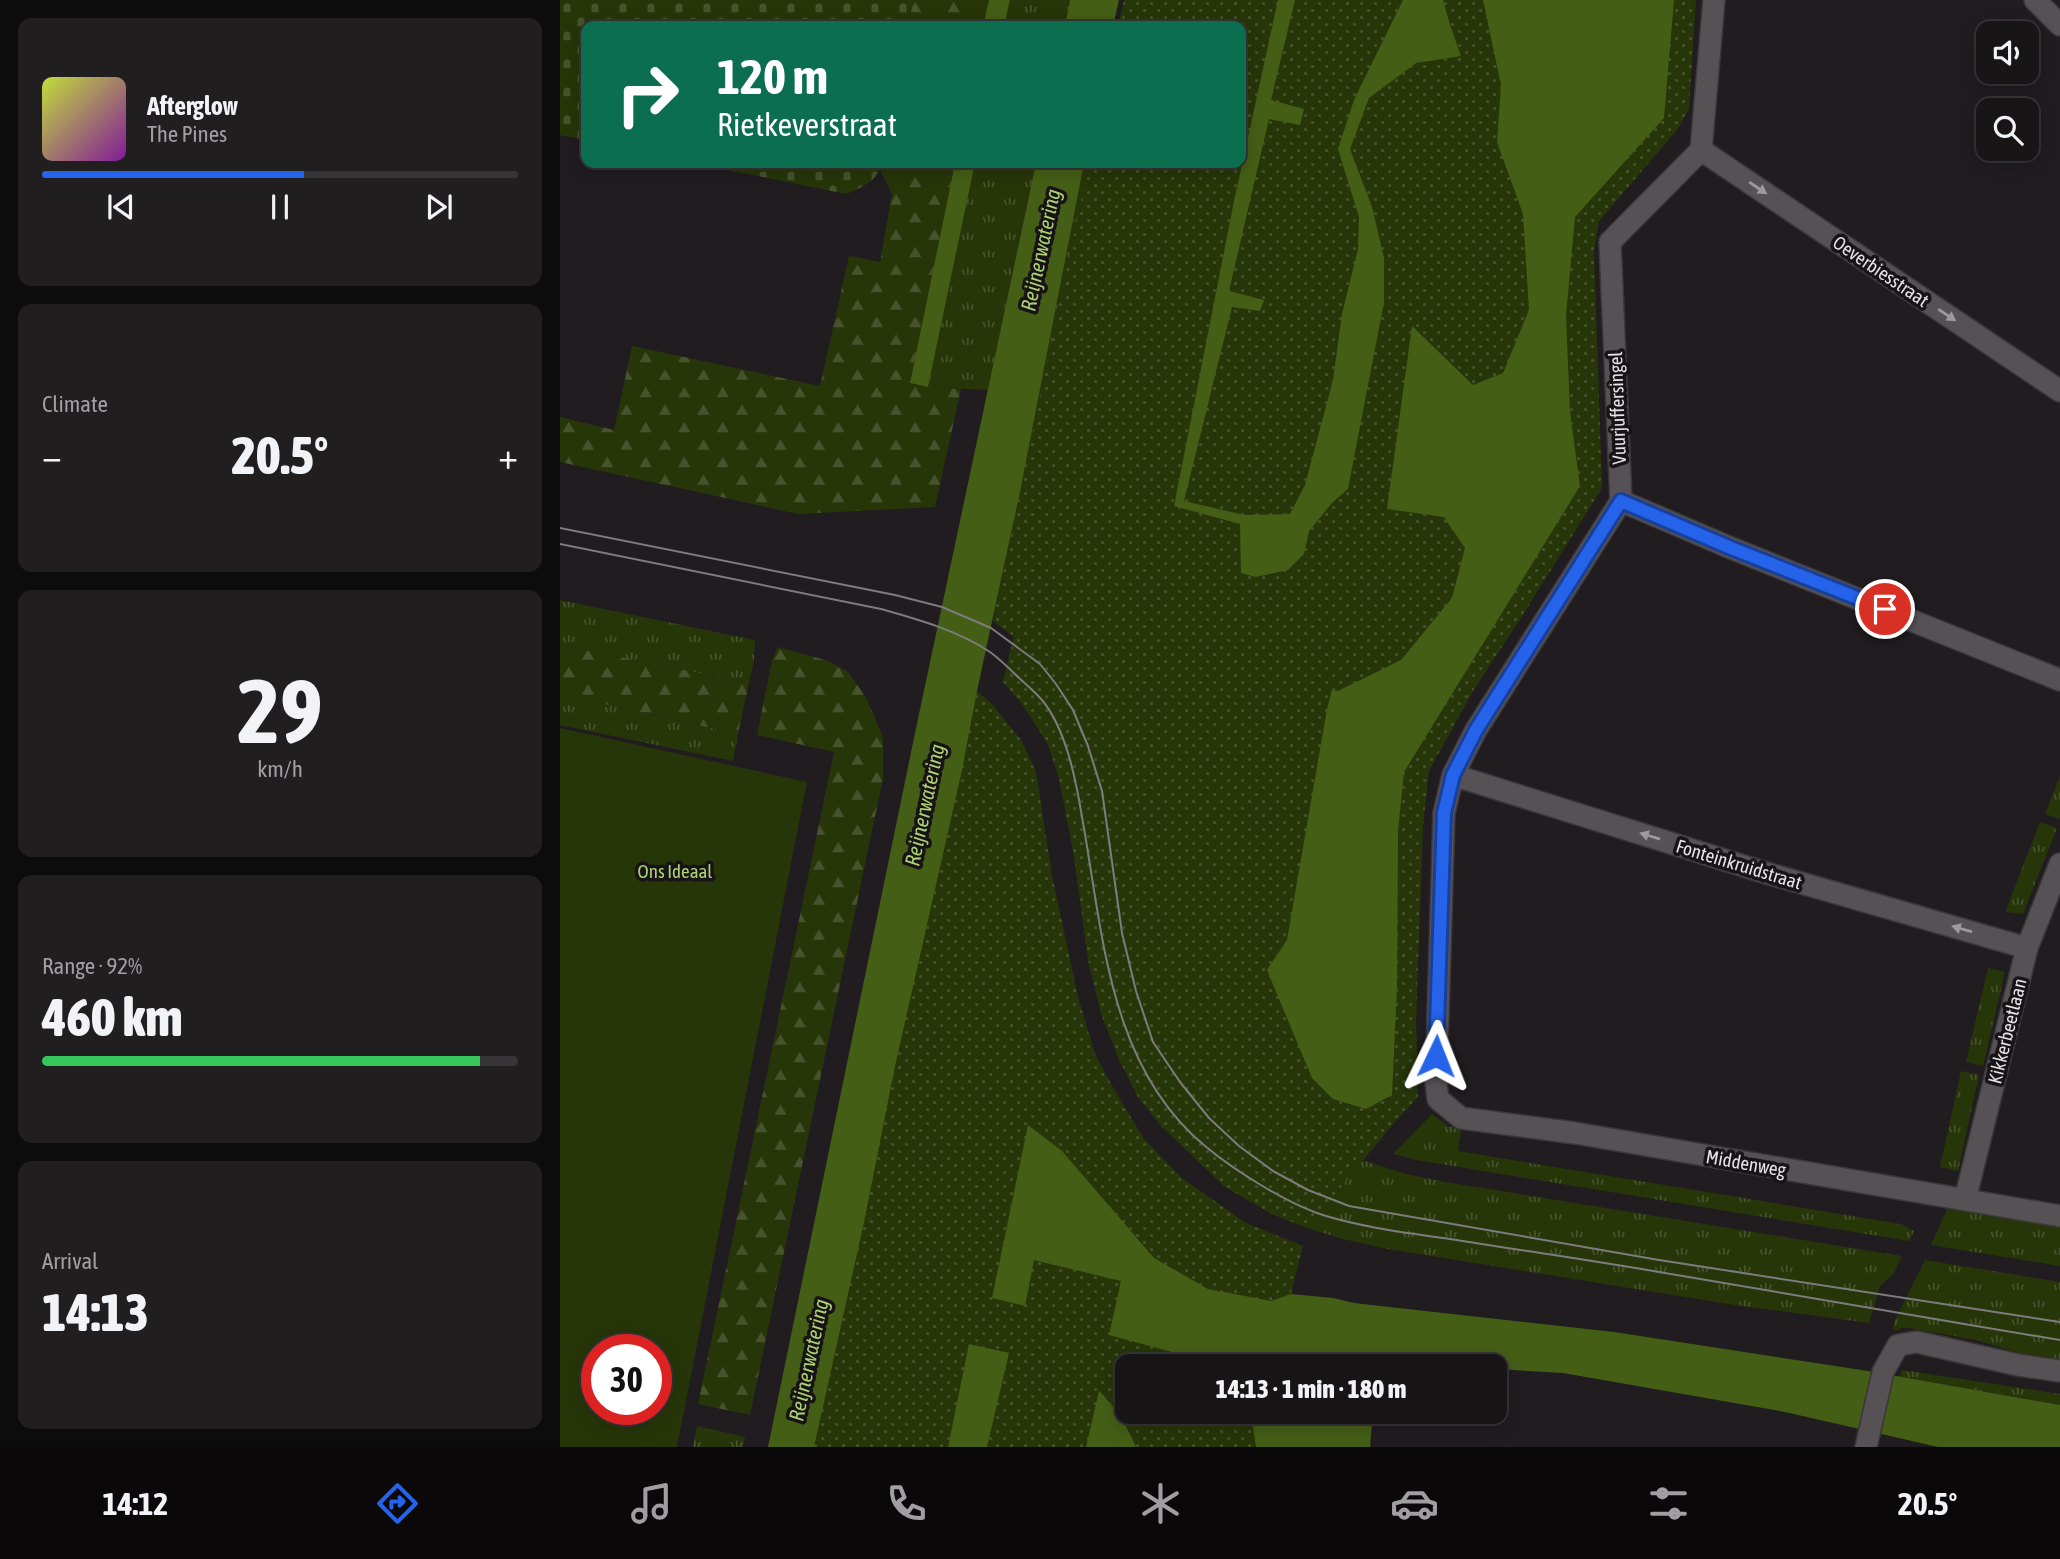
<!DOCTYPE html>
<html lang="en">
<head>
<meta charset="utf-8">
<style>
  :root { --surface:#181517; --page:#211e20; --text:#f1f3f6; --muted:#9f9fa1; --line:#363436; --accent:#2563eb }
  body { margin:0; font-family:"Asap Condensed",sans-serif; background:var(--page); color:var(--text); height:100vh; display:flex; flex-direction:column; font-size:26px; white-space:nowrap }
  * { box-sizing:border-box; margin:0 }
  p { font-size:23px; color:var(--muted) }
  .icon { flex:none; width:38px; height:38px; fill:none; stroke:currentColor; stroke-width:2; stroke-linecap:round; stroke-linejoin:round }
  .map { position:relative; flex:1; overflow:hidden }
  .panel { display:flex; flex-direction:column; gap:18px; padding:18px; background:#0d0c0d; width:560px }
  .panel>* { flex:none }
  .banner { position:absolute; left:21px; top:21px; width:665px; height:147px; border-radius:14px; box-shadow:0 4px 18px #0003,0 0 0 2px var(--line); background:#0b6e4f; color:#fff; overflow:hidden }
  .tools { position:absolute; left:1416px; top:21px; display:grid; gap:14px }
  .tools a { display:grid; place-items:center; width:63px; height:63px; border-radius:14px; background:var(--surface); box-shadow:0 4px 18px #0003,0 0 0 2px var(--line); font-size:35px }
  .speed { position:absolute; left:21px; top:1334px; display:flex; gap:14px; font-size:35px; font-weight:700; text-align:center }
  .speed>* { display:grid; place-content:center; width:91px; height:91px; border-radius:50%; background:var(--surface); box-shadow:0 4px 18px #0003,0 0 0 2px var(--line); line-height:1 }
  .speed .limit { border:10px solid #d22; background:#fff; color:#111 }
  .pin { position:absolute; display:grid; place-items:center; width:60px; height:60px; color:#fff; margin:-30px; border:4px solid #fff; border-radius:50%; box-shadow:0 2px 7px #0007 }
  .me { position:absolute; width:77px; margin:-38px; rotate:2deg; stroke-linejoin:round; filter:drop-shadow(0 0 5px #0008) }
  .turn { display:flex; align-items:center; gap:24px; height:147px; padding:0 21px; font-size:32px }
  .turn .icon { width:91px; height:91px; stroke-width:2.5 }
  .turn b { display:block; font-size:49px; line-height:60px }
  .big { font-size:52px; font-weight:800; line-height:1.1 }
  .panel .tile { flex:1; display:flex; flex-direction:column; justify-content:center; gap:10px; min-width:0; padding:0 24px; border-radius:14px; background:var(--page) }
  .panel .dial { align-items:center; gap:0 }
  .dial b { font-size:91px; line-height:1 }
  .song { display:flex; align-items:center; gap:21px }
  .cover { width:84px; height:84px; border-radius:10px; background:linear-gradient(135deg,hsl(70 70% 55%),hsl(290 70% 35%)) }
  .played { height:7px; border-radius:4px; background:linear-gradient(90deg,var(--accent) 55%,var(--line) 55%) }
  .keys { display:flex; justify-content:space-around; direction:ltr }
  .heat { display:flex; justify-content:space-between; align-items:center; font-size:38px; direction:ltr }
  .charge { height:10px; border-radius:5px; background:linear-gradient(90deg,#34c759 92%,var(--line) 0) }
  .trip { position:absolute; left:555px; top:1354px; width:392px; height:70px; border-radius:14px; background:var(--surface); box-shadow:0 4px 18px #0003,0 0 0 2px var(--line); font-weight:800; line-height:70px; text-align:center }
  .menu { display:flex; height:112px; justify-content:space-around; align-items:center; background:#0a0809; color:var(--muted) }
  .menu .icon { width:49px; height:49px }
  .menu .active { color:var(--accent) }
  .menu b { font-size:32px; color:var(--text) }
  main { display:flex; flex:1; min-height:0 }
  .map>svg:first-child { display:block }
  .grass { fill:url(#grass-tufts) }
  .forest { fill:url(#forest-firs) }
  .cemetery { fill:url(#cemetery-stones) }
  .park { fill:url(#park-dots) }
  .garden { fill:#273609; fill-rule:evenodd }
  .water { fill:#455e16 }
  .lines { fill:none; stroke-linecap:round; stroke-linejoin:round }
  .minor-casing { stroke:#3a3739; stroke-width:24 }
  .minor { stroke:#565154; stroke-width:21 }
  .tram { stroke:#7e7b7d; stroke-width:2 }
  .oneway { fill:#9e9a9c }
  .route-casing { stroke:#184099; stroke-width:18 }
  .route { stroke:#2563eb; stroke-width:12 }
  .labels { text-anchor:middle; stroke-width:7; stroke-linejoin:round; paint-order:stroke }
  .street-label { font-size:19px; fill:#e5e2e4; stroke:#171316 }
  .park-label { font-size:19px; fill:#acd372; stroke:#171316 }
  .water-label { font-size:21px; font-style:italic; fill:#abd171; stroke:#171316 }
</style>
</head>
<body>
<main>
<section class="panel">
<div class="tile">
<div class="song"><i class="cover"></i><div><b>Afterglow</b><p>The Pines</p></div></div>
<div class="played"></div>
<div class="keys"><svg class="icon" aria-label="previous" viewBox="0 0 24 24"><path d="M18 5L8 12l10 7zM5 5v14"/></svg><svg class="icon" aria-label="pause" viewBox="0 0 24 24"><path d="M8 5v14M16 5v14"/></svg><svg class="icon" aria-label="next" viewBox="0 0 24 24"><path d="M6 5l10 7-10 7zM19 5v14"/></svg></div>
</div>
<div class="tile"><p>Climate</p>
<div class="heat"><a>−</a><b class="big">20.5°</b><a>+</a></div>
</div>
<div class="tile dial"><b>29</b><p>km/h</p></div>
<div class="tile"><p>Range · 92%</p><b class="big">460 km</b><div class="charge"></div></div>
<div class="tile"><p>Arrival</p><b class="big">14:13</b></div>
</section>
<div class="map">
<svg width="1500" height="1447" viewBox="0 0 1500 1447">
  <defs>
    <pattern id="grass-tufts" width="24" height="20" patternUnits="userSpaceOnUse" patternTransform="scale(1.75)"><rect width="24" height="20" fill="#273609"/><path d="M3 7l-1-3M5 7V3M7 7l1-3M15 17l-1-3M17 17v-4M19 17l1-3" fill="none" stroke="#46532d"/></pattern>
    <pattern id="forest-firs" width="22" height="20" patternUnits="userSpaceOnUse" patternTransform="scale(1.75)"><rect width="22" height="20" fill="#273609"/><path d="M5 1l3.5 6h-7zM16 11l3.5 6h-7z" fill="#46532d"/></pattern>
    <pattern id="cemetery-stones" width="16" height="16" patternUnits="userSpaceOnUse" patternTransform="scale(1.75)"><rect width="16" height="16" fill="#273609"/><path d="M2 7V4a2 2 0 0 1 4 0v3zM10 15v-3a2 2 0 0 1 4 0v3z" fill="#46532d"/></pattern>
    <pattern id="park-dots" width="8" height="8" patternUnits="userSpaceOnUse" patternTransform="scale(1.75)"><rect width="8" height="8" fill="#273609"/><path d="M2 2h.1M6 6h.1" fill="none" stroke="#46532d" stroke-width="1.8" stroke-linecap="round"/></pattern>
  </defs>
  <rect width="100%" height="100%" fill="#201c1f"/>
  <path class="grass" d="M 450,0 L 510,0 L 505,26 L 444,26 Z
    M 415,163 L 476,163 L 428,390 L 368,387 Z
    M 524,163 L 542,163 L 433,621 L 460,492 Z
    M 0,600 L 195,640 L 194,661 L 189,683 L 0,645 Z
    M 454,636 L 802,1160 L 846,1174 L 885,1182 L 1342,1256 L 1334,1273 L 1320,1286 L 1309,1323 L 1175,1305 L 828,1249 L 783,1239 L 747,1228 L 712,1214 L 664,1186 L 601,1126 L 578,1097 L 559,1059 L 542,1016 L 528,960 L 514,855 L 499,778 L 488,744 L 462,704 L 443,682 Z
    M 0,694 L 178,734 L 173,761 L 0,725 Z
    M 1500,776 L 1500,819 L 1485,814 Z
    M 1480,822 L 1497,828 L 1463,914 L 1445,912 Z
    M 1428,968 L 1445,972 L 1423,1066 L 1406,1062 Z
    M 1401,1071 L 1419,1075 L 1398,1171 L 1380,1167 Z
    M 872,1114 L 888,1126 L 901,1130 L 898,1151 L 1341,1224 L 1354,1231 L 1349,1241 L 856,1160 L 833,1154 Z
    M 1387,1209 L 1500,1227 L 1500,1266 L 1371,1245 Z
    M 1365,1260 L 1500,1282 L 1500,1359 L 1459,1353 L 1416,1340 L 1350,1328 L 1341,1328 L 1336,1331 L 1333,1328 L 1335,1320 Z
    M 1342,1370 L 1500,1394 L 1500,1405 L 1340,1377 Z
    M 137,1426 L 185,1437 L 183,1447 L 133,1447 Z"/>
  <path class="forest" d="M 353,0 L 429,0 L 423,26 L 348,26 Z
    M 322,163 L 395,163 L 350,383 L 368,387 L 401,389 L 375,507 L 238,514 L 0,462 L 0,417 L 54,430 L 72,346 L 260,386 L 289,256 L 320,262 L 332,194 L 320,170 Z
    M 0,645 L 189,683 L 178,734 L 0,694 Z
    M 218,647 L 269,661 L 288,672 L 306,697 L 323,737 L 323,778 L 190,1415 L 138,1404 L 274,752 L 197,735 L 212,660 Z"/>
  <path class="cemetery" d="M 0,0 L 353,0 L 348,26 L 26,26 L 26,140 L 0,135 Z
    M 134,163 L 322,163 C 318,181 301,188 286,194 Z"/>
  <path class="park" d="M 564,0 L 1136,0 L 1129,109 L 1117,130 L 1039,221 L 1034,250 L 1042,488 L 959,621 L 913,691 L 869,771 L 863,827 L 856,1021 L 858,1097 L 834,1123 L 747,1228 L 712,1214 L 664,1186 L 602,1126 L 578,1097 L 559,1059 L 542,1016 L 528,960 L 514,855 L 499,778 L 488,744 L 462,704 L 443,682 L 454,637 L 433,621 L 529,163 L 681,163 L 681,26 L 558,26 Z
    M 417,691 L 432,704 L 462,741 L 476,772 L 492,875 L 518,997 L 535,1054 L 555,1091 L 584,1139 L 622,1178 L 686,1223 L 743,1246 L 731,1294 L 742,1358 L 741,1367 L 567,1367 L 567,1412 L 732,1412 L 726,1447 L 246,1447 Z"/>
  <path class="garden" d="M 0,728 L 247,782 L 117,1447 L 0,1447 ZM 37,1349 L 96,1349 L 96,1409 L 37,1409 Z"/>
  <path class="water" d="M 429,0 L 450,0 L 444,26 L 423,26 Z
    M 510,0 L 559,0 L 553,26 L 505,26 Z
    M 718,0 L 735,0 L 711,100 L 744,109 L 740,125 L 709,119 L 669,291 L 704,300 L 700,311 L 672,307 L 624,501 L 684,515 L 730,514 L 745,485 L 773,380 L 782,314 L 798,249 L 799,217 L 778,149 L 794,100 L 843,0 L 883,0 L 890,25 L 901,56 L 856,63 L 809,98 L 790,149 L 812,207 L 824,258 L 824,302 L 788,489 L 772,503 L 749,531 L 744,554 L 728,570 L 696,577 L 681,573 L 680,524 L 614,506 L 674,201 Z
    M 923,0 L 1114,0 L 1104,118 L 1015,217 L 1006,316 L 1010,412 L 1020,486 L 844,772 L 838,831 L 837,987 L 832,1095 L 806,1109 L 773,1099 L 752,1078 L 707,970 L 727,940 L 767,709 L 772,690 L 778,691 L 841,660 L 892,598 L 905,548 L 884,517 L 827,509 L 852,326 L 913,385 L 943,373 L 969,310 L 963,214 L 937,142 L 941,85 Z
    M 395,163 L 415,163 L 368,387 L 350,383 Z
    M 476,163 L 524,163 L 460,492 L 417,691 L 402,770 L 335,1066 L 304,1222 L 254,1447 L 208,1447 L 355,733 Z
    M 468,1125 L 502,1151 L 594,1258 L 648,1289 L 711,1301 L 731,1294 L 773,1298 L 794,1303 L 1054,1332 L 1308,1371 L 1500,1405 L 1500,1447 L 1378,1447 L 1225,1412 L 1003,1373 L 935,1369 L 934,1367 L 818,1360 L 817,1367 L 640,1367 L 623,1355 L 549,1335 L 561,1281 L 474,1260 L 465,1306 L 432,1298 Z
    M 409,1344 L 449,1353 L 427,1447 L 388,1447 Z
    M 539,1391 C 557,1410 565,1422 576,1447 L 526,1447 Z
    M 685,1412 L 813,1412 L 810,1447 L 696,1447 L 692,1421 Z"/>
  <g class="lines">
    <defs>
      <path id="minor" d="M 1154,0 L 1141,150 L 1050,242 L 1061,501 L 916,730 L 893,775 L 884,813 L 876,1083 L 878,1099 L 901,1118 L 1015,1133 L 1500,1216
        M 1475,0 L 1500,25
        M 1141,150 L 1500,391
        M 1061,501 L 1171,548 L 1500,680
        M 893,775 L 1203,872 L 1467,948
        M 1405,1200 L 1467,948 L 1500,864
        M 1306,1447 L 1323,1372 L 1338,1345 L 1357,1342 L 1458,1365 L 1500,1371"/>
    </defs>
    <use href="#minor" class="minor-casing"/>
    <use href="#minor" class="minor"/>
    <path class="tram" d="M 0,528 L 335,595 L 382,607 L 431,628 L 480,664 L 496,684 L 513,710 L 528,746 L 542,791 L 562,933 L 576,991 L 593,1042 L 620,1082 L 649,1118 L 679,1146 L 713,1171 L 748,1190 L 789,1206 L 1099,1260 L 1500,1322
      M 0,544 L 321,609 C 357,619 399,631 430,652 C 441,660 450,669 459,678 C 467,685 475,692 482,700 C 506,729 516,780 522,817 C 543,932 548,1066 645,1146 C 675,1171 729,1205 766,1216 C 806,1228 849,1233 890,1239 C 959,1250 1029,1260 1099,1272 C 1232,1294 1366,1318 1500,1340"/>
  </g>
  <defs><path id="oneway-solid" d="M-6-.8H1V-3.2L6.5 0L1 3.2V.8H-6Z" transform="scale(1.75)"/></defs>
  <g class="oneway">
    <use href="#oneway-solid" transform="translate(1198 188) rotate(34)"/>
    <use href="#oneway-solid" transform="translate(1387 315) rotate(34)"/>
    <use href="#oneway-solid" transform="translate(1090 836) rotate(-163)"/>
    <use href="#oneway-solid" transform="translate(1402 929) rotate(-164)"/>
  </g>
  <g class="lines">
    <defs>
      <path id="route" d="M 876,1056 L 884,813 L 893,775 L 916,730 L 1061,501 L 1171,548 L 1325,609"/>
    </defs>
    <use href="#route" class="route-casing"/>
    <use href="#route" class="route"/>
  </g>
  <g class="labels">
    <g class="street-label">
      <text transform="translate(1321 271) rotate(34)" y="7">Oeverbiesstraat</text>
      <text transform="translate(1057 408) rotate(-92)" y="7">Vuurjuffersingel</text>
      <text transform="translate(1179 864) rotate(17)" y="7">Fonteinkruidstraat</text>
      <text transform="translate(1447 1031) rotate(-76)" y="7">Kikkerbeetlaan</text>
      <text transform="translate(1186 1163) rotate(10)" y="7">Middenweg</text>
    </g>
    <g class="park-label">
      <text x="115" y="878">Ons Ideaal</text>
    </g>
    <g class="water-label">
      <text transform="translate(481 250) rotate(-78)" y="7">Reijnerwatering</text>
      <text transform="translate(365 805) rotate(-78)" y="7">Reijnerwatering</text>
      <text transform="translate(249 1360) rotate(-78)" y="7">Reijnerwatering</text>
    </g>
  </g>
</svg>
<div class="tools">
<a><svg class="icon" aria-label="sound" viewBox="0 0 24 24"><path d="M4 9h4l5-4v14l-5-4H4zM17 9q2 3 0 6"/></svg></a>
<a><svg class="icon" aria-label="search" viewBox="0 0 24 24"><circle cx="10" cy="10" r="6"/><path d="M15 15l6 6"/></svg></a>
</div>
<div class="speed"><div class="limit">30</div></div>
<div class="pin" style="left:1325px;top:609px;background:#d93025"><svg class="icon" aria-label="arrive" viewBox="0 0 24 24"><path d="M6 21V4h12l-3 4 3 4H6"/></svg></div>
<svg class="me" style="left:876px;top:1056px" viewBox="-20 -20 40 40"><path d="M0-17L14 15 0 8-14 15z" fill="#2563eb" stroke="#fff" stroke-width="4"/></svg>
<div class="trip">14:13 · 1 min · 180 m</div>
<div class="banner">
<div class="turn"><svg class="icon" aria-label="right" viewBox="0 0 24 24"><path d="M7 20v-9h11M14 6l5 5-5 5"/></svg><div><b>120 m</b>Rietkeverstraat</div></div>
</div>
</div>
</main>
<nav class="menu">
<b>14:12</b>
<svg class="icon active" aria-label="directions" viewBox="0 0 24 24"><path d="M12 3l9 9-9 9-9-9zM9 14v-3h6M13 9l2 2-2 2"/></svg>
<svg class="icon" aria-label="music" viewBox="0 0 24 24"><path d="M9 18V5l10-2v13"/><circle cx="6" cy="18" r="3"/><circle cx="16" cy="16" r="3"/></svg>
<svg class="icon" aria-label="phone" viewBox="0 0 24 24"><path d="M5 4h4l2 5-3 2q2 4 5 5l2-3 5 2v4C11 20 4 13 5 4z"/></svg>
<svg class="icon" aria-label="climate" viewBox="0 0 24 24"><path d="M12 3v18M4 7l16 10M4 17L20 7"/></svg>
<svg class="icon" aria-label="car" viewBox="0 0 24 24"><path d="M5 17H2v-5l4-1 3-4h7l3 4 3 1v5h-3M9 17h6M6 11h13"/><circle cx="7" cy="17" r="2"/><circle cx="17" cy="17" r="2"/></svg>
<svg class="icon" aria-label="filters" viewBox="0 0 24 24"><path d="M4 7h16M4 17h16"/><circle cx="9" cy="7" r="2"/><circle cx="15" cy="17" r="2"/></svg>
<b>20.5°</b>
</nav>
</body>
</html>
